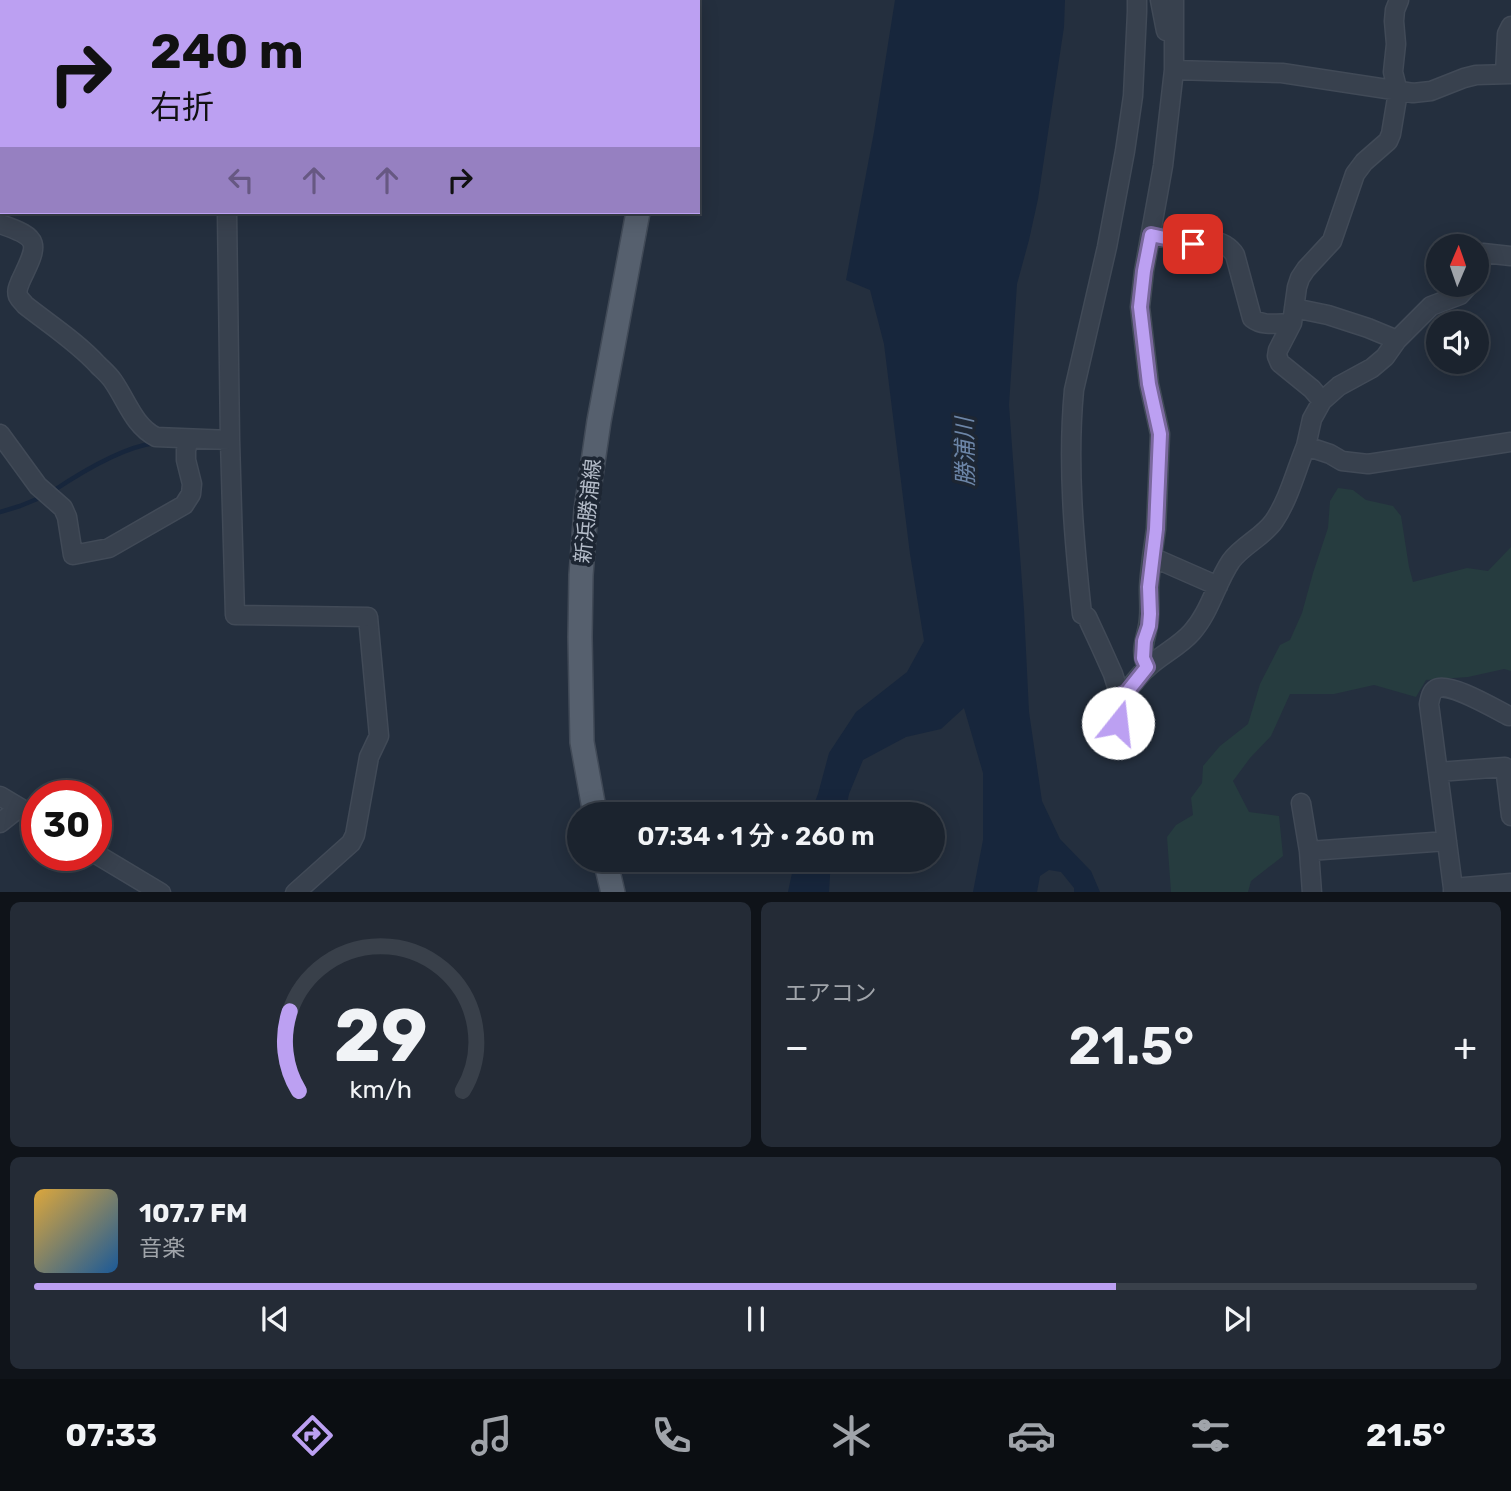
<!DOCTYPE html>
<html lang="ja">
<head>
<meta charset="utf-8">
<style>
  :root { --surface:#1b232e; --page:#242b36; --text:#f1f3f6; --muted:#a0a4aa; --line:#39404a; --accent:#bca0f2 }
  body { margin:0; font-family:Rubik,"Noto Sans JP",sans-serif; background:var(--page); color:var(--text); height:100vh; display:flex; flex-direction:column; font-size:26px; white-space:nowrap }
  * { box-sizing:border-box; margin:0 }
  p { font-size:23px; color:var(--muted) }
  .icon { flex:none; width:38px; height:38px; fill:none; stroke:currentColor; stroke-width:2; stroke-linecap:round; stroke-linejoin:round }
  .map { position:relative; height:892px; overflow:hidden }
  .side { display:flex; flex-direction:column; gap:10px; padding:10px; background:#0f1319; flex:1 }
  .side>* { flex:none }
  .banner { position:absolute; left:0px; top:0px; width:700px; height:214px; box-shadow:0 4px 18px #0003,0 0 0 2px var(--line); background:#bca0f2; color:#111; overflow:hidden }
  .needle { width:46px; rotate:2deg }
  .controls { position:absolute; left:1426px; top:234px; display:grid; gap:14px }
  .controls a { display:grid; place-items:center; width:63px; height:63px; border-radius:50%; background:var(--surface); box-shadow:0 4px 18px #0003,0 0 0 2px var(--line); font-size:35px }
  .speed { position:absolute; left:21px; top:780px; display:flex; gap:14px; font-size:35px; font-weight:700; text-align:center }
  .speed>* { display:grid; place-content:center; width:91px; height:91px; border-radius:50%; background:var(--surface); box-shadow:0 4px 18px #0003,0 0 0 2px var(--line); line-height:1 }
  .speed .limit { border:10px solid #d22; background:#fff; color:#111 }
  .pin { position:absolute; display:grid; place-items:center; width:60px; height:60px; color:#fff; margin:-30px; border-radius:14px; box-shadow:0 4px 10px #0006 }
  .me { position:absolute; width:77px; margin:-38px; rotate:16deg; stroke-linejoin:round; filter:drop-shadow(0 0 5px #0008) }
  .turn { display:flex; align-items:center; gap:24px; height:147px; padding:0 35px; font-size:32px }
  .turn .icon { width:91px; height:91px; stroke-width:2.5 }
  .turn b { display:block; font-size:49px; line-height:60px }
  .lanes { display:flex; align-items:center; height:66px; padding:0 35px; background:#0003; justify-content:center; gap:35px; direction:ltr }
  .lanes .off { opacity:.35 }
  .big { font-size:52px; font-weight:600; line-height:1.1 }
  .side .tile { flex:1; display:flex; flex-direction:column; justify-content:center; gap:10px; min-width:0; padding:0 24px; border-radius:10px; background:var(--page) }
  .side .dial { align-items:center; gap:0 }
  .dial svg { height:182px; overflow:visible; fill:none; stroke:var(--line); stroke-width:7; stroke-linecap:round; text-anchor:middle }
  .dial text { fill:var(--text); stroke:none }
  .song { display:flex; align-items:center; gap:21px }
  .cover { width:84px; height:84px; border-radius:10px; background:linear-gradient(135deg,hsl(40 70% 55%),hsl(210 70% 35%)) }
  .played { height:7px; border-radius:4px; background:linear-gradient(90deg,var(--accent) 75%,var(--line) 75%) }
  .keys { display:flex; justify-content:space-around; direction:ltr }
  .heat { display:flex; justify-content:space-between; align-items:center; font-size:38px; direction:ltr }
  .side .tiles { flex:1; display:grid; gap:10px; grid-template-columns:1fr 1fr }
  .tile:last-child { grid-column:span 2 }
  .trip { position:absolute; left:567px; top:802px; width:378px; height:70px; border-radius:35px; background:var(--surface); box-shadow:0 4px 18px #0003,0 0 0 2px var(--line); font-weight:600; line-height:70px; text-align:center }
  .menu { display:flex; height:112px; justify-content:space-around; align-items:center; background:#0b0e12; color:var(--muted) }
  .menu .icon { width:49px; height:49px }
  .menu .selected { color:var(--accent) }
  .menu b { font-size:32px; color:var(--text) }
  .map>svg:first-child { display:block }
  .green { fill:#263c3f }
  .water { fill:#17263c }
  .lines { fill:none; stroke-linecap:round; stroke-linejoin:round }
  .stream { stroke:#17263c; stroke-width:4.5 }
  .minor-casing { stroke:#414a57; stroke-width:21 }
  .major-casing { stroke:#414a57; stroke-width:26 }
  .minor { stroke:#38414e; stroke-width:18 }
  .major { stroke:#56606e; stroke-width:23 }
  .route-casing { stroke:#7a689d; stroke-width:18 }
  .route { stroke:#bca0f2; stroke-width:12 }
  .labels { text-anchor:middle; stroke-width:7; stroke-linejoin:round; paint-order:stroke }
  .street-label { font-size:21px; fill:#b4bcc9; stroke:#1d2633 }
  .water-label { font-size:23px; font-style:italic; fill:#6d86a8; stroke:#1d2633 }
</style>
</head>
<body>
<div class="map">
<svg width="1511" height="893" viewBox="0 0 1511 893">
  <rect width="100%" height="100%" fill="#242f3e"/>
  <path class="green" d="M 1338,488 L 1353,490 L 1366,500 L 1393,506 L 1401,516 L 1409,567 L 1413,582 L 1467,568 L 1488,571 L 1511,547 L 1511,671 L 1504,669 L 1468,677 L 1426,680 L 1416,697 L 1374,685 L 1334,694 L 1290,694 L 1271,736 L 1250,758 L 1233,781 L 1249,812 L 1279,816 L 1283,856 L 1251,881 L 1248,892 L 1171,892 L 1167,837 L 1176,825 L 1193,815 L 1191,798 L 1202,783 L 1203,766 L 1220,746 L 1248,724 L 1260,684 L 1280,645 L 1290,640 L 1302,613 L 1313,573 L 1328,528 L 1330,501 Z"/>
  <path class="water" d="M 895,0 L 1065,0 L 1064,27 L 1038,199 L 1029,240 L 1017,284 L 1009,405 L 1024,610 L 1029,712 L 1042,801 L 1060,839 L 1091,871 L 1100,892 L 1074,892 L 1074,888 L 1061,872 L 1049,870 L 1040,876 L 1037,892 L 973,892 L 983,840 L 983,773 L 964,708 L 941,729 L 906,737 L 863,760 L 849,794 L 845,814 L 810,814 L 818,794 L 829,753 L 856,712 L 907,672 L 924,641 L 910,554 L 884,344 L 870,290 L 846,280 L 874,132 Z
    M 795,859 L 831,859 L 829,892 L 788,892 Z"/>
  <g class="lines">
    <path class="stream" d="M 53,491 C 80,473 123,447 155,443
      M 0,512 L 20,506 L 42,497"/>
    <defs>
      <path id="minor" d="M 40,0 L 40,2
        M 225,0 L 225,2
        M 1160,0 L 1166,31
        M 1174,70 L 1282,73 L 1413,93 L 1431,91 L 1464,78 L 1476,75 L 1511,74
        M 1505,74 L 1507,34 L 1511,26
        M 0,100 L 2,96
        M 227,212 L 230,440 L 235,615 L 368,617 L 379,736 L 369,757 L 355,835 L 351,843 L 295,893
        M 0,224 C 41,238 39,243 21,280 C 19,285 16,290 18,296 C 20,300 23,302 25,305 C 49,324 77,342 98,365 C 103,370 109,375 113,381 C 127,401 134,426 156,437 L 230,440
        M 1151,235 L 1193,244 C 1200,245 1204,242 1210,241 C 1220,240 1231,248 1235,255 L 1252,318 C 1263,327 1279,323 1292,323
        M 1477,264 L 1480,256 L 1483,253 L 1511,256
        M 1294,308 L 1328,315 L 1368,328 L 1397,340
        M 1322,401 L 1312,389 L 1280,363 L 1277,356 L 1278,350 L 1292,323 L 1297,287 L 1300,278 L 1306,269 L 1332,241 L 1355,174 L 1364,162 L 1388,141 L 1391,134 L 1398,92 L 1393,72 L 1396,44 L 1394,21 L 1395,10 L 1399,0
        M 0,434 L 38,486 L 63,508 L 67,517 L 73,555 L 109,548 L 184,505 L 191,494 L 192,484 L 186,460 L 186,450 L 189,439
        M 1306,446 L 1312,419 L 1322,401 L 1339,386 L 1372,368 L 1385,357 L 1397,340 L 1431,306 L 1460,295 L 1469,285
        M 1152,557 L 1156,529 L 1160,434 L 1149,384 L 1140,307 L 1144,271 L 1163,166 L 1174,70 L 1174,0
        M 1147,667 C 1138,648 1148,637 1149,618 C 1150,609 1149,600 1149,590 C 1149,579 1151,568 1152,557 L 1218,586
        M 1120,696 C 1131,689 1136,678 1146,669 C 1160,655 1179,647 1192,632 C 1210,612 1216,583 1231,561 C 1243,545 1263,537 1274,521 C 1289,499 1296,470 1306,446 L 1330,454 L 1342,461 L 1368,464 L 1511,442
        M 1107,738 L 1118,723 L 1121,708 L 1120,696 L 1113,674 L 1100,645 L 1087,617 L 1082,614 C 1074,540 1067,464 1074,390 L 1107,247 L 1125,151 L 1133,96 L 1137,12 L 1137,0
        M 1438,772 L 1505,767 L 1511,816
        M 0,796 L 37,818
        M 1301,803 L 1309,851 L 1447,841
        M 0,823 L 19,808
        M 1309,851 L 1312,893
        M 96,854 L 161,893
        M 1453,888 L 1429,704 C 1430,699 1431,692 1436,689 C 1448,681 1495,709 1509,716
        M 1453,893 L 1453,888 L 1511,883"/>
      <path id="major" d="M 668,0 L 668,2
        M 595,814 L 582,742 L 580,637 L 581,575 L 586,510 L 599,421 L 638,212
        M 605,859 L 613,893"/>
    </defs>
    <use href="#minor" class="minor-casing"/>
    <use href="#major" class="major-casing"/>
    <use href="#minor" class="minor"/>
    <use href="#major" class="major"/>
  </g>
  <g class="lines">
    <defs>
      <path id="route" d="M 1118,723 L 1121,708 L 1120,696 L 1127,692 L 1147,667 L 1143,658 L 1144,641 L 1149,626 L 1150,614 L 1149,587 L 1156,529 L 1160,434 L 1149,384 L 1140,307 L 1144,271 L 1151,235 L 1193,244"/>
    </defs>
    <use href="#route" class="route-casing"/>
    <use href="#route" class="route"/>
  </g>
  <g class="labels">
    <g class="street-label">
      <text transform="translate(588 511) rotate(-84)" y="7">新浜勝浦線</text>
    </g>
    <g class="water-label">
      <text transform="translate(965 452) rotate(-91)" y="8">勝浦川</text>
    </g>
  </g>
</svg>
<div class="controls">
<a><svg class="needle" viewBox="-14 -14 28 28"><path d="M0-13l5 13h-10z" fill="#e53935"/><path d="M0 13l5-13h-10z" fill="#a0a4aa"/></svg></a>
<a><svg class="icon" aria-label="sound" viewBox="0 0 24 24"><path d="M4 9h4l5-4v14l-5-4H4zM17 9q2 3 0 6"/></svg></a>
</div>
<div class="speed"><div class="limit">30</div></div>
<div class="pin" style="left:1193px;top:244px;background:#d93025"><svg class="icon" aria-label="arrive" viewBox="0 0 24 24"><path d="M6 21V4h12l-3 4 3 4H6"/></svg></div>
<svg class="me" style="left:1118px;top:723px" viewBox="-20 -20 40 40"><circle r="19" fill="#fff"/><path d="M0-13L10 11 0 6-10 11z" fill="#bca0f2"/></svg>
<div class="trip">07:34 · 1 分 · 260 m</div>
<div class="banner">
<div class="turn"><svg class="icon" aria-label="right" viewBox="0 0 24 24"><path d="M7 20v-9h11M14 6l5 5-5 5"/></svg><div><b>240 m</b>右折</div></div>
<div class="lanes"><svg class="icon off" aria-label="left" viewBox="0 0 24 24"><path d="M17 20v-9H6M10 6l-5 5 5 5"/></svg><svg class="icon off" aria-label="ahead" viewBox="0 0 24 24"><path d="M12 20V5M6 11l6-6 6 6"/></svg><svg class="icon off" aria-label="ahead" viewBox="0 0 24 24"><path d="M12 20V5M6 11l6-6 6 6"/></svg><svg class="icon" aria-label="right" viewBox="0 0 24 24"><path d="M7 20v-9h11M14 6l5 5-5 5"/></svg></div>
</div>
</div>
<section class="side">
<div class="tiles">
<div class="tile dial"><svg viewBox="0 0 100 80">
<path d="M14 69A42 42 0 1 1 86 69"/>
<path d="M14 69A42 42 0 0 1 10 34" stroke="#bca0f2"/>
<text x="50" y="56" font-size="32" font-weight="700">29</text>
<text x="50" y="72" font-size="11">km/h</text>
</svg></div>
<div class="tile"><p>エアコン</p>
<div class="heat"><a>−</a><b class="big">21.5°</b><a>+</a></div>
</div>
<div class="tile">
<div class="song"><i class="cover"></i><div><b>107.7 FM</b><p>音楽</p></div></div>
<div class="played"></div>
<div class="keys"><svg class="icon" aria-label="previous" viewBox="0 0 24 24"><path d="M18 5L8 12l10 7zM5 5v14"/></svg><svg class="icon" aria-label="pause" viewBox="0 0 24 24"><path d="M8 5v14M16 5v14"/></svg><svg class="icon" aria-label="next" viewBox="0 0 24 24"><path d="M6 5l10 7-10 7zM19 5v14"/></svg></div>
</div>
</div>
</section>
<nav class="menu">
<b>07:33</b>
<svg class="icon selected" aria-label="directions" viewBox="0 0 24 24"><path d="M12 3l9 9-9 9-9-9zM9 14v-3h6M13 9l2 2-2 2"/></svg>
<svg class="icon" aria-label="music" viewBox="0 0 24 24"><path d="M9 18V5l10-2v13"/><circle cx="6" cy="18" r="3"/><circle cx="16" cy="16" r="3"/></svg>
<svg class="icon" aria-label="phone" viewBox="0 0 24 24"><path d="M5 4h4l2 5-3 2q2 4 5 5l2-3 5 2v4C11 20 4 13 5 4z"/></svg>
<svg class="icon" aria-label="climate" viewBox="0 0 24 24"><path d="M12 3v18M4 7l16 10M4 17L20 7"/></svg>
<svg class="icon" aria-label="car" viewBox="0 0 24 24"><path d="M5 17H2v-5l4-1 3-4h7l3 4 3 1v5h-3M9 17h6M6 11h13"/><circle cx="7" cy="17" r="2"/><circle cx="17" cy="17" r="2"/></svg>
<svg class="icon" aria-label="filters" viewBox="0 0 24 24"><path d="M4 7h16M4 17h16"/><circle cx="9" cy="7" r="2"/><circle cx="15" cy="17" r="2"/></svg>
<b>21.5°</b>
</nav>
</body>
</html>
